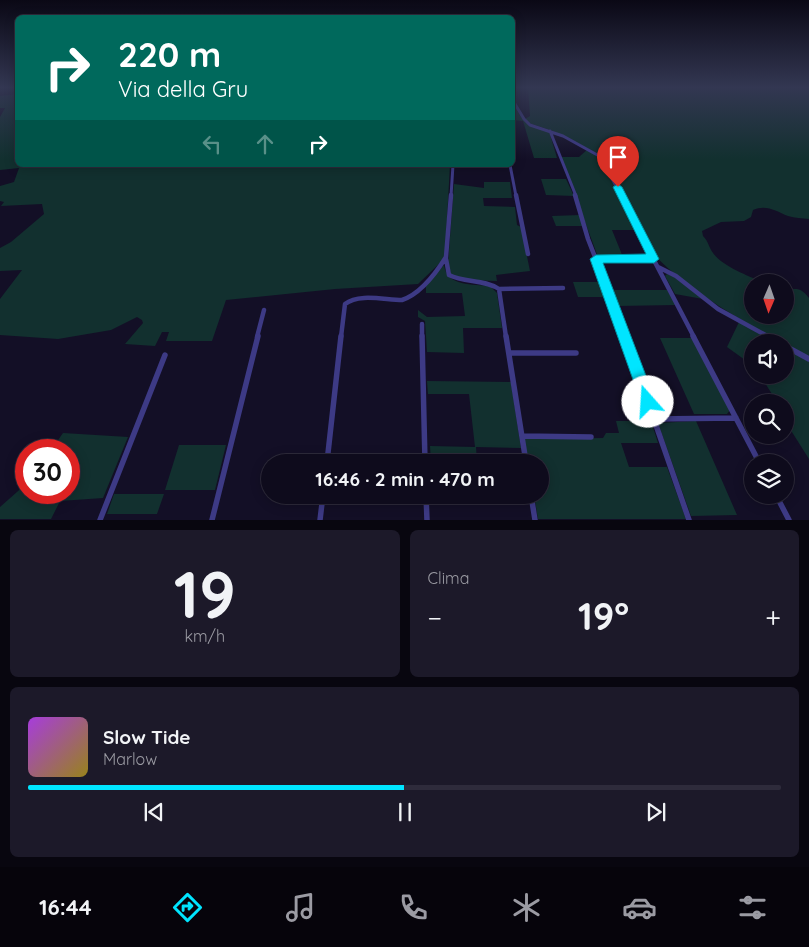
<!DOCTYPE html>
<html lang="it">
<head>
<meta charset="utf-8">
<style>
  :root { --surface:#0e0b1c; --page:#1c1929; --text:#f1f3f6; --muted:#9b9ba3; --line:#2e2b3b; --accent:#00e5ff }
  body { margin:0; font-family:Quicksand,sans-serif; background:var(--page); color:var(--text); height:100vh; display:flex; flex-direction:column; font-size:19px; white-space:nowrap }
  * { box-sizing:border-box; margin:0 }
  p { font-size:16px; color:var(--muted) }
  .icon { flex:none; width:28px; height:28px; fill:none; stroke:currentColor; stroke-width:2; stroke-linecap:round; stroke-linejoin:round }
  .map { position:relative; height:520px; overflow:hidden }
  .panel { display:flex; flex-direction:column; gap:10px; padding:10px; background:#08060f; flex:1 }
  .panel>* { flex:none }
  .hud { position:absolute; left:15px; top:15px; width:500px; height:152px; border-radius:8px; box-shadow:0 2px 12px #0003,0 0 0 1px var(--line); background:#00695c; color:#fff; overflow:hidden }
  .needle { width:32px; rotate:182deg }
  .tools { position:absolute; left:744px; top:274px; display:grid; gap:10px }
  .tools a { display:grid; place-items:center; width:50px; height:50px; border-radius:50%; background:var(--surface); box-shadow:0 2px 12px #0003,0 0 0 1px var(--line); font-size:25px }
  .speed { position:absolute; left:15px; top:439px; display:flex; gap:10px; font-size:25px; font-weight:700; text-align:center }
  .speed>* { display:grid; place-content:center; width:65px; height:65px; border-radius:50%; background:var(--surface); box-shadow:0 2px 12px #0003,0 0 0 1px var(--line); line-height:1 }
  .speed .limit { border:8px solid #d22; background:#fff; color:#111 }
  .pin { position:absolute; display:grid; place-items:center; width:42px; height:42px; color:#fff; margin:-51px -21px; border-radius:50% 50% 50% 0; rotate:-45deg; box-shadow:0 0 5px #0007 }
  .pin .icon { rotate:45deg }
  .me { position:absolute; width:55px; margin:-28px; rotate:341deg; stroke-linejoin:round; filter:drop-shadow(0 0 4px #0008) }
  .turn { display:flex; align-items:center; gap:18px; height:105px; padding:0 20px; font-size:22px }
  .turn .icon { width:65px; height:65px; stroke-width:2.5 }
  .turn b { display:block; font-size:35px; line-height:42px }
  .lanes { display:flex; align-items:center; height:48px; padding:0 20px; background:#0003; justify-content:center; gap:25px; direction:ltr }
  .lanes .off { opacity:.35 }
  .big { font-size:38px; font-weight:700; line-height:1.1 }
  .panel .tile { flex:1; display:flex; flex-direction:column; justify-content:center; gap:8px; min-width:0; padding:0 18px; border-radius:8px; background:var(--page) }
  .panel .dial { align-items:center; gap:0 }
  .dial b { font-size:65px; line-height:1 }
  .song { display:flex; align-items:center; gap:15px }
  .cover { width:60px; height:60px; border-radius:8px; background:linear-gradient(135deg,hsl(280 70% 55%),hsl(50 70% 35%)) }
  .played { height:5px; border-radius:2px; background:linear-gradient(90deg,var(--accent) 50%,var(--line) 50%) }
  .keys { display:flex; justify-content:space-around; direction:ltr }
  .heat { display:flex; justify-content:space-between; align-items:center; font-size:28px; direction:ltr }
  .panel .tiles { flex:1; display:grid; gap:10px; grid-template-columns:1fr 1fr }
  .tile:last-child { grid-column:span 2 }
  .trip { position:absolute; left:261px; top:454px; width:288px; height:50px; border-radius:25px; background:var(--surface); box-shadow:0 2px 12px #0003,0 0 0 1px var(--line); font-weight:700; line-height:50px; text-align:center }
  .tabs { display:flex; height:80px; justify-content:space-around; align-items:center; background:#06040b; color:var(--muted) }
  .tabs .icon { width:35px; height:35px }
  .tabs .on { color:var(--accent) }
  .tabs b { font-size:22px; color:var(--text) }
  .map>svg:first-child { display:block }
  .green { fill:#12302f }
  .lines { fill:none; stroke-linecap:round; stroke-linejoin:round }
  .minor-far2 { stroke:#3d3a85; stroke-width:3 }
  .minor-far1 { stroke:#3d3a85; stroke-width:4.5 }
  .minor { stroke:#3d3a85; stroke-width:5.5 }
  .route { fill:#00e5ff; stroke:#0095a6 }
</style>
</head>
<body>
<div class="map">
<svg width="809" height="520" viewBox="0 0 809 520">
  <rect width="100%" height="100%" fill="#130f26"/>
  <path class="green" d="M 528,87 L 809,87 L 809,219 C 802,218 795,218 788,216 C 776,211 766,204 753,210 L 751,217 L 744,221 L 721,222 L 702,231 L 703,236 C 709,242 708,246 713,253 C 722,266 748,276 763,282 L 752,282 L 752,315 L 785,315 L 785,288 C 797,291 799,285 809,298 L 809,358 L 785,345 L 785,342 L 781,342 C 737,318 693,293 656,257 L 602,156 L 553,131 L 529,123 L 525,119 L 530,116 Z
    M 17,94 L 18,165 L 450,165 L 445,255 L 441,262 L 418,284 L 335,289 L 226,300 L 212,341 L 166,341 L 169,332 L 162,332 L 155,346 L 125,344 L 143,323 L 142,320 L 137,317 L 111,330 L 58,339 L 0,335 L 0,299 L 22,270 L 0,271 L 0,248 L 11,242 L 44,214 L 42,204 L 1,206 L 4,202 L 0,201 L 0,186 L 14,182 L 19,168 L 0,170 L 0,117 L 5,108 L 0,108 L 0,96 Z
    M 512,102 C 525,124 524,124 549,131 L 557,158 L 534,158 L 523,121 L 513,120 Z
    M 588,149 L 600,157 L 638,230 L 612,230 L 623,257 L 598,257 L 561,157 L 579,157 Z
    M 541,179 L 566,179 L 574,196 L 546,195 Z
    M 484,182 L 510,182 L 512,198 L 483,198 L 484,206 L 515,207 L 517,225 L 521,227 L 530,271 L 496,275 L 497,281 L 462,280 L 451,274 L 448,264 L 454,184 L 484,188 Z
    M 580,215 L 583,226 L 556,226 L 552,216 Z
    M 444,265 C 447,287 473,284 490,286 L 497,293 L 502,328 L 463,328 L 464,353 L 427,352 L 425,321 L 418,317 L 418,310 L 427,317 L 465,316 L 462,293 L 426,293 L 426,283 Z
    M 667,274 L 673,276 L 703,299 L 675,294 L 665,276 Z
    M 573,282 L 602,282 L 607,297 L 578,297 Z
    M 611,290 L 667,290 L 676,305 L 617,306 Z
    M 739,322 L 776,342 L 752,342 L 752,365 L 727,347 Z
    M 660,338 L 693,338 L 730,410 L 727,414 L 694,414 Z
    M 785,348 L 809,361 L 809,459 L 785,421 L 785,402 L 777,402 L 760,375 L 785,375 Z
    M 427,381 L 511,382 L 521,448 L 476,447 L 477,462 L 431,462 L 430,446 L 475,447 L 469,394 L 428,394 Z
    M 616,421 L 651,421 L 658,443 L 621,443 L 629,467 L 667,467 L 686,519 L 538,519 L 534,495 L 540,495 L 540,462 L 528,462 L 524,439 L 603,438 L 606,433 L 619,433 Z
    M 696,421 L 737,515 L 691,516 L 658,423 Z
    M 63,433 L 128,437 L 103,498 L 60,501 L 51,519 L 0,519 L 0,507 L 26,484 L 26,492 L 69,492 L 69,450 L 51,450 Z
    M 179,445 L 226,445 L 215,490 L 165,490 Z
    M 114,494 L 164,494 L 157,514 L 107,514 Z"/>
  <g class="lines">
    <path class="minor-far2" d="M 512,99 L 524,119 L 530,125 L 563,136 L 601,157 L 621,196
      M 550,131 L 576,196
      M 510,165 L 516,196
      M 451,196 L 453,165"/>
    <path class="minor-far1" d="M 516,195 L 528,254
      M 575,195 L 588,239 L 626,337
      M 620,195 L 694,337
      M 446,259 L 449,275 C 465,283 484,279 499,289 L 506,337
      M 596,259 L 654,259
      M 658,267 L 676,276 L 718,309 L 769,337
      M 499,289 L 563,288
      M 422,324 L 422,337
      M 257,337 L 264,310
      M 341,337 L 345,304 C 359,293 385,300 402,300 C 420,294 436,273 446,257 L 451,195"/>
    <path class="minor" d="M 422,336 L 425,462
      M 506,336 L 526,462
      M 625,336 L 689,520
      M 693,336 L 759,462
      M 767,336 L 779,342
      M 785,346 L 809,359
      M 509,353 L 576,353
      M 654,419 L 736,418
      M 522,436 L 591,437
      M 327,462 L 341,336
      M 426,495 L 427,520
      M 531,495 L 535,520
      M 776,495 L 789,520
      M 100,520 L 165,355
      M 212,520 L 258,336
      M 320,520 L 323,495"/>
  </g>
  <linearGradient id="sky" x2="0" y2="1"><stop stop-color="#0a0815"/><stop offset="0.55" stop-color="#333752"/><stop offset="1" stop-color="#333752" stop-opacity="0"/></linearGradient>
  <rect width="809" height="159" fill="url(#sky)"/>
  <path class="route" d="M 618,184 L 622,187 L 659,259 L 654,263 L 603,263 L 656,402 L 654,407 L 648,409 L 643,407 L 641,402 L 590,259 L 596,255 L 646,254 L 613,187 Z"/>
</svg>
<div class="tools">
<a><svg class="needle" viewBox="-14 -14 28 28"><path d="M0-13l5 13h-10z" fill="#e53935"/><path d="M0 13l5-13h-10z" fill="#9b9ba3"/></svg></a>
<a><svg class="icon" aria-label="sound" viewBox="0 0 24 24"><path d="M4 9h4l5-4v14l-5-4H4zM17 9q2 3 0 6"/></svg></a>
<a><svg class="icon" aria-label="search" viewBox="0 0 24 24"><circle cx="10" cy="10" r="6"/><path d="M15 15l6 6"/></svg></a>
<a><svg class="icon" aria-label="layers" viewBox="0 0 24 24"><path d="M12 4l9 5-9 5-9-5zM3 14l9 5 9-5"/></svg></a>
</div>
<div class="speed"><div class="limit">30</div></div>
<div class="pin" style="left:618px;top:187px;background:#d93025"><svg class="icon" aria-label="arrive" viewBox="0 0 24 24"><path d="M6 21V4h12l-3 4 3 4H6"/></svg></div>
<svg class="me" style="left:648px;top:402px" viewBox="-20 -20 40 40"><circle r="19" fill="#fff"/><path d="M0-13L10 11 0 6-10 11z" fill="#00e5ff"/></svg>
<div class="trip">16:46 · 2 min · 470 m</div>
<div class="hud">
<div class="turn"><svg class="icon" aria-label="right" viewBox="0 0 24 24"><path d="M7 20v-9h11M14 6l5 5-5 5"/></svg><div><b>220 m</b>Via della Gru</div></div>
<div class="lanes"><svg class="icon off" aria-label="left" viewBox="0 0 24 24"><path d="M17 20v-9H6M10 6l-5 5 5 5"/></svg><svg class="icon off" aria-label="ahead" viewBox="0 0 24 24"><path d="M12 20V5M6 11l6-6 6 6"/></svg><svg class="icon" aria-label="right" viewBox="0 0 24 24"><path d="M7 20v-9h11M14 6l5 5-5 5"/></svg></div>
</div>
</div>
<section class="panel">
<div class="tiles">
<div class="tile dial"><b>19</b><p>km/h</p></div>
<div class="tile"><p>Clima</p>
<div class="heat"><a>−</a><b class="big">19°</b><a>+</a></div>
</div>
<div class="tile">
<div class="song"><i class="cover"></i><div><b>Slow Tide</b><p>Marlow</p></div></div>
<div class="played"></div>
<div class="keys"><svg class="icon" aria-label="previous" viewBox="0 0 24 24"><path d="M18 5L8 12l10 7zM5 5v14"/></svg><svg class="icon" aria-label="pause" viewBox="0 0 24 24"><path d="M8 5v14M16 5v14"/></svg><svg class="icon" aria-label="next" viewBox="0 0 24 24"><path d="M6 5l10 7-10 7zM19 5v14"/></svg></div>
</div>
</div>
</section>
<nav class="tabs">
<b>16:44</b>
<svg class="icon on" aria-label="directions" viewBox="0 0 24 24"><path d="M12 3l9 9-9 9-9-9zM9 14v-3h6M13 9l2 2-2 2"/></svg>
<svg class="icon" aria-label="music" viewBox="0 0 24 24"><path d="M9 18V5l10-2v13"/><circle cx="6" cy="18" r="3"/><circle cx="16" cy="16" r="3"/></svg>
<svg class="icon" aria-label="phone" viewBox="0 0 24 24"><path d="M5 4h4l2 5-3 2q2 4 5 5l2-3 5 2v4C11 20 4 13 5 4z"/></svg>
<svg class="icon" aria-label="climate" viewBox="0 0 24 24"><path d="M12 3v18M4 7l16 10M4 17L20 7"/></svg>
<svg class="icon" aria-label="car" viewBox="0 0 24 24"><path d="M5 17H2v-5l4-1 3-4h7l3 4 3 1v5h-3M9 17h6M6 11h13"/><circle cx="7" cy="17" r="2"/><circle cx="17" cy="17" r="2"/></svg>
<svg class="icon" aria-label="filters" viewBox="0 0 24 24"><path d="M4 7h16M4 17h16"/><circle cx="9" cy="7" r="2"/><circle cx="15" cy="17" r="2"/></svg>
</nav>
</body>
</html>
